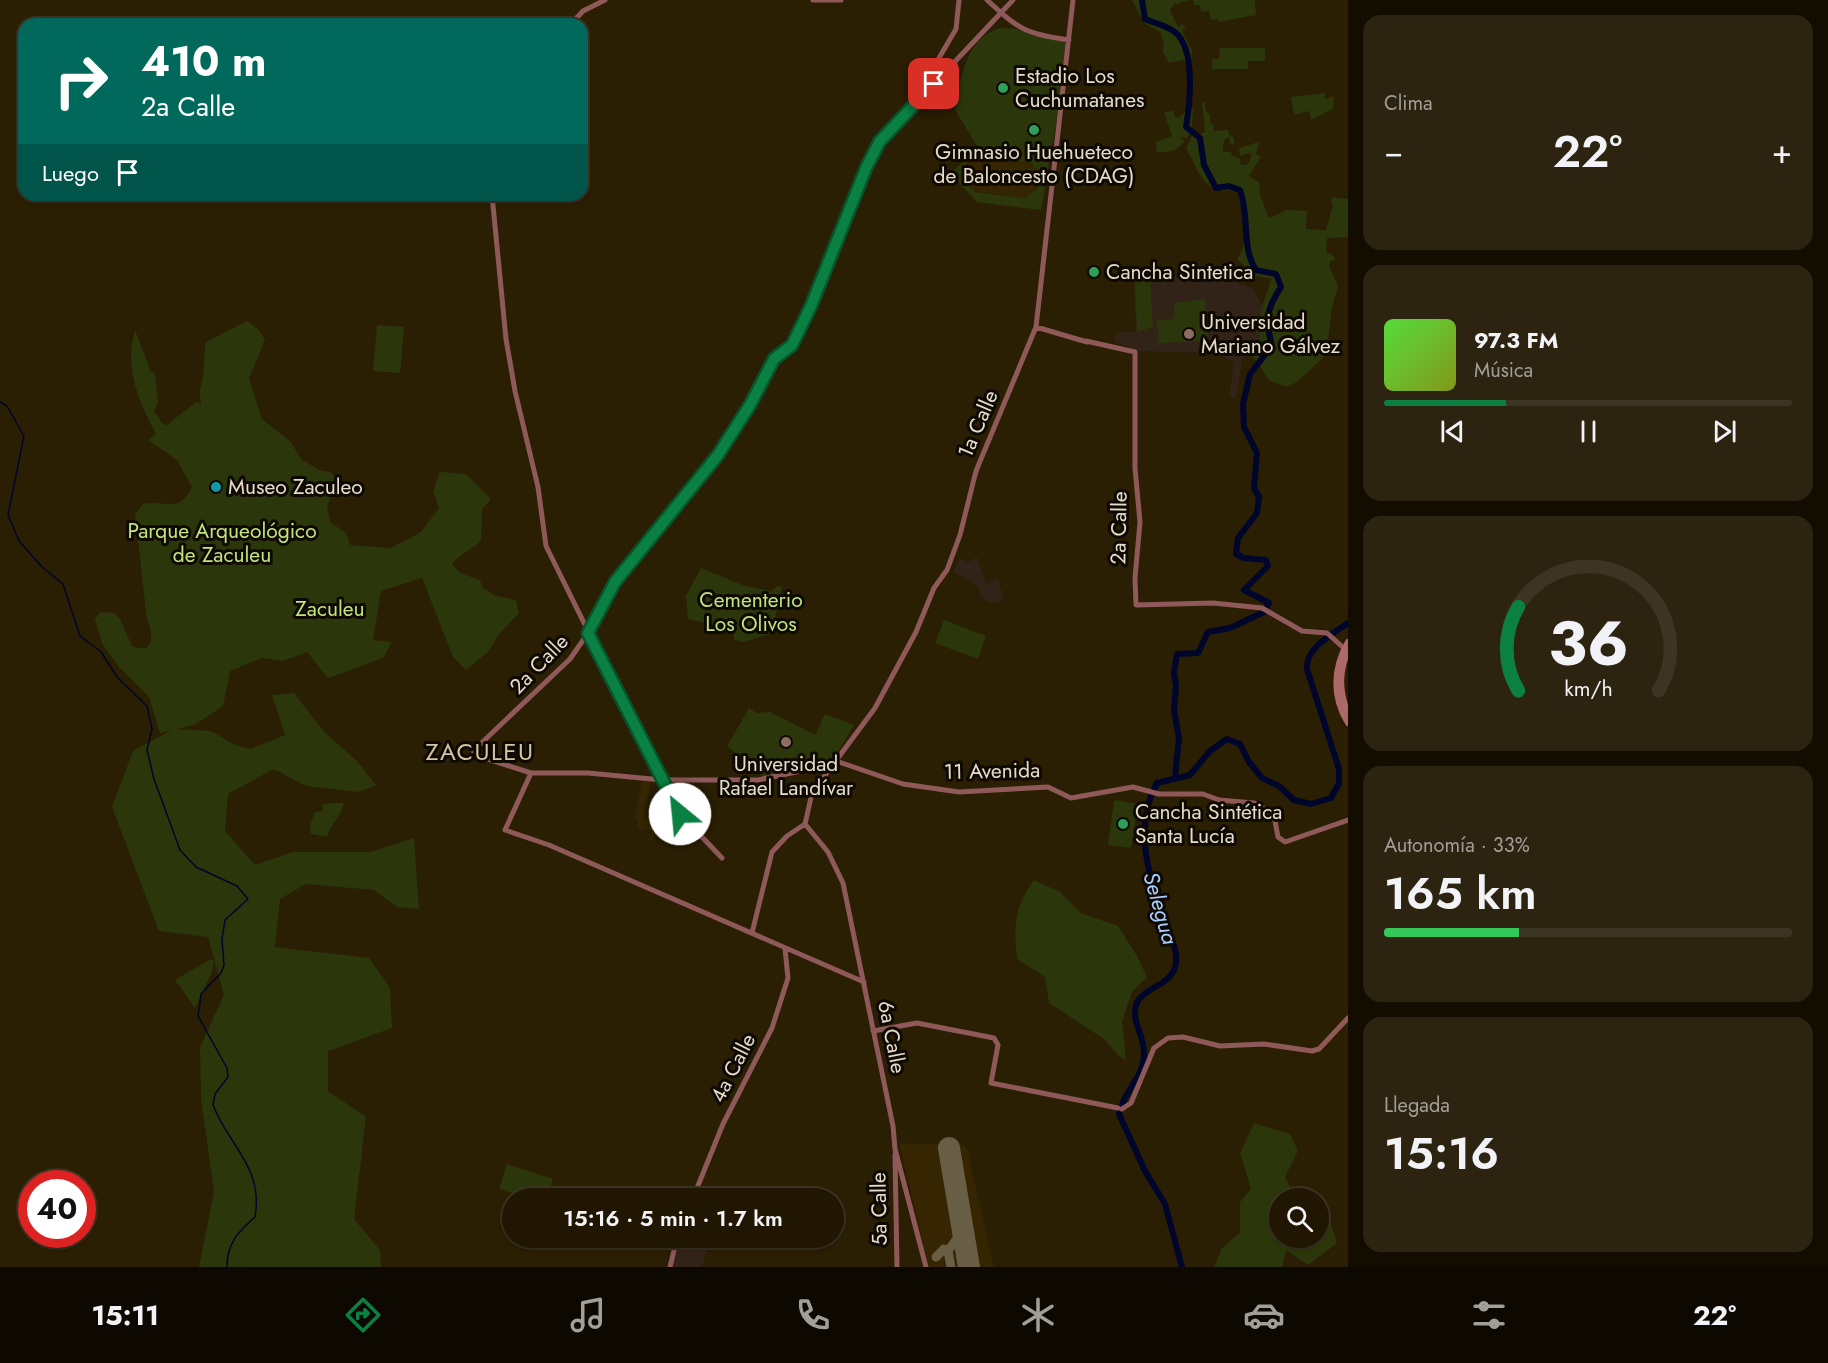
<!DOCTYPE html>
<html lang="es">
<head>
<meta charset="utf-8">
<style>
  :root { --surface:#201602; --page:#2d2311; --text:#f1f3f6; --muted:#a29f99; --line:#3d3524; --accent:#0b8043 }
  body { margin:0; font-family:Jost,sans-serif; background:var(--page); color:var(--text); height:100vh; display:flex; flex-direction:column; font-size:22px; white-space:nowrap }
  * { box-sizing:border-box; margin:0 }
  p { font-size:20px; color:var(--muted) }
  .icon { flex:none; width:33px; height:33px; fill:none; stroke:currentColor; stroke-width:2; stroke-linecap:round; stroke-linejoin:round }
  .map { position:relative; flex:1; overflow:hidden }
  .drawer { display:flex; flex-direction:column; gap:15px; padding:15px; background:#120c01; width:480px }
  .drawer>* { flex:none }
  .top-card { position:absolute; left:18px; top:18px; width:570px; height:183px; border-radius:18px; box-shadow:0 2px 4px #0004,0 0 0 2px var(--line); background:#00695c; color:#fff; overflow:hidden }
  .buttons { position:absolute; left:1269px; top:1188px; display:grid; gap:12px }
  .buttons a { display:grid; place-items:center; width:60px; height:60px; border-radius:50%; background:var(--surface); box-shadow:0 2px 4px #0004,0 0 0 2px var(--line); font-size:30px }
  .speed { position:absolute; left:18px; top:1170px; display:flex; gap:12px; font-size:30px; font-weight:700; text-align:center }
  .speed>* { display:grid; place-content:center; width:78px; height:78px; border-radius:50%; background:var(--surface); box-shadow:0 2px 4px #0004,0 0 0 2px var(--line); line-height:1 }
  .speed .limit { border:9px solid #d22; background:#fff; color:#111 }
  .pin { position:absolute; display:grid; place-items:center; width:51px; height:51px; color:#fff; margin:-26px; border-radius:12px; box-shadow:0 3px 9px #0006 }
  .me { position:absolute; width:66px; margin:-33px; rotate:332deg; stroke-linejoin:round; filter:drop-shadow(0 0 4px #0008) }
  .turn { display:flex; align-items:center; gap:21px; height:126px; padding:0 24px; font-size:27px }
  .turn .icon { width:78px; height:78px; stroke-width:2.5 }
  .turn b { display:block; font-size:42px; line-height:51px }
  .then { display:flex; align-items:center; height:57px; padding:0 24px; background:#0003; gap:12px; font-size:22px }
  .big { font-size:45px; font-weight:600; line-height:1.1 }
  .drawer .tile { flex:1; display:flex; flex-direction:column; justify-content:center; gap:9px; min-width:0; padding:0 21px; border-radius:18px; background:var(--page) }
  .drawer .dial { align-items:center; gap:0 }
  .dial svg { height:156px; overflow:visible; fill:none; stroke:var(--line); stroke-width:7; stroke-linecap:round; text-anchor:middle }
  .dial text { fill:var(--text); stroke:none }
  .song { display:flex; align-items:center; gap:18px }
  .cover { width:72px; height:72px; border-radius:9px; background:linear-gradient(135deg,hsl(110 70% 55%),hsl(70 70% 35%)) }
  .played { height:6px; border-radius:3px; background:linear-gradient(90deg,var(--accent) 30%,var(--line) 30%) }
  .keys { display:flex; justify-content:space-around; direction:ltr }
  .heat { display:flex; justify-content:space-between; align-items:center; font-size:33px; direction:ltr }
  .charge { height:9px; border-radius:4px; background:linear-gradient(90deg,#34c759 33%,var(--line) 0) }
  .trip { position:absolute; left:502px; top:1188px; width:342px; height:60px; border-radius:30px; background:var(--surface); box-shadow:0 2px 4px #0004,0 0 0 2px var(--line); font-weight:600; line-height:60px; text-align:center }
  .menu { display:flex; height:96px; justify-content:space-around; align-items:center; background:#0d0901; color:var(--muted) }
  .menu .icon { width:42px; height:42px }
  .menu .active { color:var(--accent) }
  .menu b { font-size:27px; color:var(--text) }
  main { display:flex; flex:1; min-height:0 }
  .map>svg:first-child { display:block }
  .built { fill:#352501 }
  .education { fill:#322318 }
  .green { fill:#2b370b; fill-rule:evenodd }
  .lines { fill:none; stroke-linecap:round; stroke-linejoin:round }
  .stream { stroke:#00052c; stroke-width:1.5 }
  .river { stroke:#00052c; stroke-width:6 }
  .taxiway { stroke:#685e46; stroke-width:9 }
  .runway { stroke:#685e46; stroke-width:22 }
  .secondary { stroke:#8f5959; stroke-width:5 }
  .primary { stroke:#ad6868; stroke-width:6 }
  .route-casing { stroke:#07532c; stroke-width:15 }
  .route { stroke:#0b8043; stroke-width:10 }
  .leisure-dot { fill:#2e9e5b; stroke:#0e0902; stroke-width:2 }
  .education-dot { fill:#8d6e63; stroke:#0e0902; stroke-width:2 }
  .culture-dot { fill:#0f9aa8; stroke:#0e0902; stroke-width:2 }
  .labels { text-anchor:middle; stroke-width:6; stroke-linejoin:round; paint-order:stroke }
  .poi-label { font-size:21px; fill:#e5dccd; stroke:#0e0902; text-anchor:start }
  .street-label { font-size:21px; fill:#e5dccd; stroke:#0e0902 }
  .park-label { font-size:21px; fill:#c3e47c; stroke:#0e0902 }
  .water-label { font-size:22px; font-style:italic; fill:#a8cdff; stroke:#0e0902 }
  .quarter-label { font-size:24px; letter-spacing:1.5px; fill:#d4c4a5; stroke:#0e0902 }
</style>
</head>
<body>
<main>
<div class="map">
<svg width="1348" height="1267" viewBox="0 0 1348 1267">
  <rect width="100%" height="100%" fill="#2a1e03"/>
  <path class="built" d="M 979,156 L 1032,163 L 1040,176 L 1037,189 L 1029,196 L 1020,198 L 971,190 L 963,181 L 963,169 L 971,159 Z
    M 642,781 L 651,782 L 643,817 L 662,820 L 652,842 L 648,840 L 652,831 L 636,829 L 638,820 L 635,819 Z
    M 899,1143 L 963,1145 L 967,1148 L 994,1267 L 929,1267 Z"/>
  <path class="education" d="M 1205,273 L 1219,275 L 1252,288 L 1265,310 L 1264,336 L 1242,361 L 1236,398 L 1229,397 L 1234,362 L 1216,353 L 1137,351 L 1115,342 L 1115,333 L 1136,332 L 1134,280 Z
    M 977,557 L 986,584 L 998,579 L 1004,600 L 993,603 L 987,601 L 980,595 L 979,587 L 953,572 L 960,558 L 968,562 Z
    M 680,1238 L 694,1238 L 709,1247 L 701,1267 L 673,1267 Z"/>
  <path class="green" d="M 1132,0 L 1192,0 L 1180,2 L 1179,5 L 1175,3 L 1170,10 L 1178,27 L 1182,24 L 1186,27 L 1182,30 L 1192,51 L 1191,65 L 1183,60 L 1169,63 L 1163,52 L 1164,42 L 1160,32 L 1144,23 Z
    M 1193,0 L 1255,0 L 1256,15 L 1219,22 L 1218,19 L 1211,20 L 1209,11 L 1201,12 L 1200,5 L 1194,5 Z
    M 1002,28 L 1017,29 L 1035,36 L 1066,38 L 1058,113 L 1041,210 L 977,202 L 950,173 L 979,149 L 955,110 C 960,80 966,35 1002,28 ZM 979,156 L 1032,163 L 1040,176 L 1037,189 L 1025,198 L 975,192 L 963,181 C 960,170 967,159 979,156 Z
    M 1220,48 L 1265,48 L 1265,61 L 1248,61 L 1248,69 L 1212,69 L 1212,59 L 1219,59 Z
    M 1325,93 L 1325,99 L 1334,96 L 1333,109 L 1311,120 L 1309,111 L 1294,115 L 1291,97 Z
    M 1202,103 L 1205,103 L 1205,110 L 1210,115 L 1210,124 L 1213,124 L 1214,131 L 1228,130 L 1229,135 L 1234,138 L 1234,144 L 1230,144 L 1229,137 L 1224,140 L 1223,152 L 1231,152 L 1232,156 L 1240,158 L 1241,165 L 1248,164 L 1252,155 L 1250,153 L 1240,156 L 1239,148 L 1259,142 L 1256,154 L 1261,157 L 1249,176 L 1259,182 L 1260,195 L 1269,218 L 1287,210 L 1307,211 L 1306,229 L 1326,230 L 1333,205 L 1331,202 L 1332,197 L 1348,199 L 1348,237 L 1327,238 L 1326,252 L 1333,255 L 1335,260 L 1330,261 L 1329,266 L 1338,286 L 1332,308 L 1326,355 L 1297,382 L 1286,387 L 1269,380 L 1248,349 L 1258,344 C 1262,331 1258,320 1262,306 C 1265,297 1269,289 1271,279 L 1255,276 L 1237,259 C 1252,237 1246,215 1239,190 C 1232,188 1226,192 1219,190 C 1201,187 1195,162 1186,149 L 1194,132 L 1202,134 L 1205,131 Z
    M 1188,109 L 1193,109 L 1192,127 L 1187,138 L 1178,137 L 1185,141 C 1178,151 1168,153 1157,152 L 1156,142 L 1172,136 L 1164,112 L 1174,111 L 1174,116 L 1178,118 Z
    M 1150,279 L 1153,327 L 1137,332 L 1135,280 Z
    M 1205,299 L 1208,341 L 1157,343 L 1159,334 L 1156,323 L 1159,320 L 1174,319 L 1174,303 Z
    M 247,321 L 258,329 L 265,340 L 249,378 L 262,419 L 291,442 L 301,459 L 319,470 L 330,472 L 339,480 L 327,506 L 330,522 L 346,533 L 350,545 L 391,548 L 421,532 L 439,508 L 433,491 L 440,472 L 466,474 L 491,499 L 482,509 L 481,541 C 472,549 459,555 452,564 L 460,573 L 480,580 L 482,587 L 496,596 L 516,600 L 519,613 L 499,634 L 489,651 L 466,670 L 453,657 L 422,578 L 381,591 L 373,640 L 392,642 L 383,658 L 328,678 L 307,652 L 283,661 L 262,658 L 230,671 L 223,706 L 196,724 L 177,729 L 211,731 L 235,745 L 251,749 L 285,735 L 272,695 L 294,693 L 324,732 L 356,760 L 376,785 L 359,792 L 306,786 L 274,769 L 228,794 L 225,831 L 255,865 L 293,852 L 371,852 L 414,838 L 419,909 L 397,907 L 374,890 L 306,884 L 280,899 L 275,947 L 369,958 L 390,988 L 392,1028 L 328,1051 L 328,1091 L 366,1117 L 354,1219 L 380,1250 L 381,1267 L 199,1267 L 214,1191 L 201,1099 L 200,1047 L 224,995 L 208,937 L 159,931 L 112,807 L 133,751 L 172,730 L 160,733 L 149,697 L 119,667 L 102,643 L 95,619 L 101,612 L 114,613 L 120,619 L 132,646 C 155,655 154,635 147,620 L 135,514 L 143,504 C 165,499 179,515 192,487 L 177,460 L 148,440 L 156,434 C 138,400 124,368 135,330 L 151,372 L 155,373 L 158,402 L 154,411 L 163,424 L 167,425 L 197,401 L 202,406 C 196,388 204,384 204,367 C 204,358 204,352 206,342 Z
    M 377,325 L 404,327 L 400,373 L 373,371 Z
    M 701,568 L 745,586 L 772,591 L 777,586 L 782,587 L 772,633 L 744,642 L 734,640 L 733,629 L 688,619 L 686,596 Z
    M 944,620 L 986,636 L 978,659 L 935,643 Z
    M 749,708 L 757,713 L 770,712 L 815,735 L 825,714 L 854,725 L 832,762 L 764,778 L 727,746 Z
    M 1114,800 L 1138,804 L 1131,848 L 1108,845 Z
    M 332,803 L 344,803 C 341,816 331,824 327,837 L 311,834 L 310,825 L 315,812 L 323,811 L 322,804 Z
    M 1034,880 L 1060,892 L 1081,913 L 1118,926 L 1137,956 L 1147,977 L 1132,992 L 1122,1021 L 1126,1060 L 1119,1056 L 1104,1039 L 1049,1003 L 1045,977 L 1017,959 C 1014,925 1013,909 1034,880 Z
    M 211,959 L 214,961 L 211,974 L 195,1008 L 175,980 Z
    M 1254,1123 L 1290,1134 L 1298,1151 L 1285,1177 L 1296,1198 L 1280,1198 L 1280,1238 L 1318,1238 L 1319,1213 L 1329,1218 L 1337,1243 L 1308,1265 L 1286,1250 L 1282,1267 L 1214,1267 L 1222,1248 L 1240,1233 L 1240,1202 L 1251,1189 L 1240,1153 Z
    M 507,1164 L 553,1179 L 547,1198 L 527,1198 L 499,1189 Z"/>
  <g class="lines">
    <path class="stream" d="M 0,402 L 7,406 L 24,436 L 8,515 L 19,541 L 42,567 L 63,584 L 80,636 L 101,652 L 118,678 L 147,706 L 152,729 L 147,750 L 154,779 L 180,850 L 196,867 L 237,886 L 248,899 L 225,920 L 222,939 L 224,965 L 221,973 L 201,994 L 200,1003 L 198,1016 L 227,1068 L 228,1077 L 215,1094 L 213,1105 C 228,1145 264,1167 255,1217 C 238,1232 227,1243 227,1267"/>
    <path class="river" d="M 1142,0 L 1145,19 C 1154,23 1168,26 1175,32 C 1196,49 1190,104 1186,127 L 1200,138 L 1204,165 L 1216,188 L 1229,186 L 1240,190 C 1250,216 1241,248 1256,270 L 1276,274 L 1281,287 C 1266,310 1265,319 1272,346 L 1250,374 L 1243,404 L 1244,427 L 1257,453 L 1254,488 L 1259,497 L 1257,513 L 1238,538 L 1236,554 L 1244,558 L 1266,560 L 1268,566 L 1244,590 L 1269,603 L 1264,612 L 1230,628 L 1208,632 L 1198,653 L 1177,654 L 1174,672 L 1176,686 L 1174,710 L 1179,738 L 1175,777
      M 1182,1267 L 1165,1204 L 1145,1171 L 1119,1114 C 1123,1092 1145,1076 1144,1053 C 1144,1034 1130,1021 1137,1002 C 1146,987 1167,986 1174,970 C 1181,955 1171,939 1166,925 C 1150,881 1132,828 1157,783 L 1190,775 L 1210,751 L 1227,739 L 1240,744 L 1249,762 L 1262,778 L 1279,786 L 1294,800 L 1311,804 L 1331,798 L 1339,783 L 1339,769 L 1307,669 C 1305,648 1333,634 1348,623"/>
    <path class="taxiway" d="M 936,1257 L 944,1249 L 948,1251
      M 951,1267 L 948,1251 L 963,1230"/>
    <path class="runway" d="M 949,1148 L 969,1267"/>
    <path class="secondary" d="M 813,0 L 841,0
      M 987,0 C 1019,29 1024,34 1069,40
      M 571,24 L 583,11 L 605,0
      M 912,104 L 956,29 L 959,0
      M 492,195 L 506,339 L 515,391 L 538,487 L 546,546 L 672,801 L 680,814 L 722,858
      M 1036,327 L 1087,342
      M 1086,341 L 1135,352 L 1135,468 L 1140,522 L 1135,578 L 1136,605 L 1213,603 L 1262,608 L 1302,631 L 1327,633 L 1347,651
      M 836,761 L 903,784 L 959,792 L 1048,787 L 1071,798 L 1133,787 L 1159,794 L 1203,794 L 1219,800 L 1254,803 L 1265,809 L 1275,821 L 1278,837 L 1285,842 L 1348,820
      M 834,764 L 758,780 L 662,780 L 588,773 L 531,773 L 475,755 L 473,751 L 570,659 L 586,636 L 615,582 L 718,455 L 750,405 L 774,359 L 792,345 L 802,329 L 866,168 L 880,141 L 1013,0
      M 531,773 L 505,830 L 549,845 L 864,982
      M 805,824 L 812,793 L 875,708 L 916,632 L 934,588 L 947,570 L 960,535 L 976,471 L 1036,327 L 1073,0
      M 805,824 L 828,852 L 843,883 L 893,1126 L 895,1149 L 926,1267
      M 752,933 L 772,852 L 787,836 L 805,824
      M 873,1031 L 917,1023 L 994,1038 L 998,1045 L 991,1083 L 1118,1108
      M 1122,1109 L 1131,1103 L 1154,1048 L 1168,1038 L 1183,1037 L 1220,1046 L 1264,1044 L 1312,1051 L 1319,1049 L 1348,1018
      M 895,1154 L 897,1267
      M 693,1198 L 723,1124 L 772,1028 L 788,978 L 785,949
      M 670,1267 L 677,1238"/>
    <path class="primary" d="M 1348,642 C 1333,668 1332,697 1348,723
      M 1348,651 C 1339,671 1339,692 1348,713"/>
  </g>
  <g class="lines">
    <defs>
      <path id="route" d="M 680,814 L 588,633 L 615,582 L 718,455 L 750,405 L 774,359 L 792,345 L 811,306 L 866,168 L 880,141 L 934,84"/>
    </defs>
    <use href="#route" class="route-casing"/>
    <use href="#route" class="route"/>
  </g>
  <g class="leisure-dot">
    <circle cx="1003" cy="88" r="6"/>
    <circle cx="1034" cy="130" r="6"/>
    <circle cx="1094" cy="272" r="6"/>
    <circle cx="1123" cy="824" r="6"/>
  </g>
  <g class="education-dot">
    <circle cx="1189" cy="334" r="6"/>
    <circle cx="786" cy="742" r="6"/>
  </g>
  <circle class="culture-dot" cx="216" cy="487" r="6"/>
  <g class="labels">
    <g class="poi-label">
      <text x="1015" y="83">Estadio Los<tspan x="1015" dy="24">Cuchumatanes</tspan></text>
      <text x="1034" y="159" text-anchor="middle">Gimnasio Huehueteco<tspan x="1034" dy="24">de Baloncesto (CDAG)</tspan></text>
      <text x="1106" y="279">Cancha Sintetica</text>
      <text x="1201" y="329">Universidad<tspan x="1201" dy="24">Mariano Gálvez</tspan></text>
      <text x="228" y="494">Museo Zaculeo</text>
      <text x="786" y="771" text-anchor="middle">Universidad<tspan x="786" dy="24">Rafael Landívar</tspan></text>
      <text x="1135" y="819">Cancha Sintética<tspan x="1135" dy="24">Santa Lucía</tspan></text>
    </g>
    <g class="street-label">
      <text transform="translate(978 424) rotate(-67)" y="7">1a Calle</text>
      <text transform="translate(1119 528) rotate(-89)" y="7">2a Calle</text>
      <text transform="translate(539 664) rotate(-46)" y="7">2a Calle</text>
      <text transform="translate(992 771) rotate(-1)" y="7">11 Avenida</text>
      <text transform="translate(892 1037) rotate(79)" y="7">6a Calle</text>
      <text transform="translate(733 1068) rotate(-63)" y="7">4a Calle</text>
      <text transform="translate(879 1209) rotate(-91)" y="7">5a Calle</text>
    </g>
    <g class="park-label">
      <text x="222" y="538">Parque Arqueológico<tspan x="222" dy="24">de Zaculeu</tspan></text>
      <text x="751" y="607">Cementerio<tspan x="751" dy="24">Los Olivos</tspan></text>
      <text x="330" y="616">Zaculeu</text>
    </g>
    <g class="water-label">
      <text transform="translate(1161 908) rotate(74)" y="8">Selegua</text>
    </g>
    <g class="quarter-label">
      <text x="480" y="760">ZACULEU</text>
    </g>
  </g>
</svg>
<div class="buttons">
<a><svg class="icon" aria-label="search" viewBox="0 0 24 24"><circle cx="10" cy="10" r="6"/><path d="M15 15l6 6"/></svg></a>
</div>
<div class="speed"><div class="limit">40</div></div>
<div class="pin" style="left:934px;top:84px;background:#d93025"><svg class="icon" aria-label="arrive" viewBox="0 0 24 24"><path d="M6 21V4h12l-3 4 3 4H6"/></svg></div>
<svg class="me" style="left:680px;top:814px" viewBox="-20 -20 40 40"><circle r="19" fill="#fff"/><path d="M0-13L10 11 0 6-10 11z" fill="#0b8043"/></svg>
<div class="trip">15:16 · 5 min · 1.7 km</div>
<div class="top-card">
<div class="turn"><svg class="icon" aria-label="right" viewBox="0 0 24 24"><path d="M7 20v-9h11M14 6l5 5-5 5"/></svg><div><b>410 m</b>2a Calle</div></div>
<div class="then">Luego<svg class="icon" aria-label="arrive" viewBox="0 0 24 24"><path d="M6 21V4h12l-3 4 3 4H6"/></svg></div>
</div>
</div>
<section class="drawer">
<div class="tile"><p>Clima</p>
<div class="heat"><a>−</a><b class="big">22°</b><a>+</a></div>
</div>
<div class="tile">
<div class="song"><i class="cover"></i><div><b>97.3 FM</b><p>Música</p></div></div>
<div class="played"></div>
<div class="keys"><svg class="icon" aria-label="previous" viewBox="0 0 24 24"><path d="M18 5L8 12l10 7zM5 5v14"/></svg><svg class="icon" aria-label="pause" viewBox="0 0 24 24"><path d="M8 5v14M16 5v14"/></svg><svg class="icon" aria-label="next" viewBox="0 0 24 24"><path d="M6 5l10 7-10 7zM19 5v14"/></svg></div>
</div>
<div class="tile dial"><svg viewBox="0 0 100 80">
<path d="M14 69A42 42 0 1 1 86 69"/>
<path d="M14 69A42 42 0 0 1 14 26" stroke="#0b8043"/>
<text x="50" y="56" font-size="32" font-weight="700">36</text>
<text x="50" y="72" font-size="11">km/h</text>
</svg></div>
<div class="tile"><p>Autonomía · 33%</p><b class="big">165 km</b><div class="charge"></div></div>
<div class="tile"><p>Llegada</p><b class="big">15:16</b></div>
</section>
</main>
<nav class="menu">
<b>15:11</b>
<svg class="icon active" aria-label="directions" viewBox="0 0 24 24"><path d="M12 3l9 9-9 9-9-9zM9 14v-3h6M13 9l2 2-2 2"/></svg>
<svg class="icon" aria-label="music" viewBox="0 0 24 24"><path d="M9 18V5l10-2v13"/><circle cx="6" cy="18" r="3"/><circle cx="16" cy="16" r="3"/></svg>
<svg class="icon" aria-label="phone" viewBox="0 0 24 24"><path d="M5 4h4l2 5-3 2q2 4 5 5l2-3 5 2v4C11 20 4 13 5 4z"/></svg>
<svg class="icon" aria-label="climate" viewBox="0 0 24 24"><path d="M12 3v18M4 7l16 10M4 17L20 7"/></svg>
<svg class="icon" aria-label="car" viewBox="0 0 24 24"><path d="M5 17H2v-5l4-1 3-4h7l3 4 3 1v5h-3M9 17h6M6 11h13"/><circle cx="7" cy="17" r="2"/><circle cx="17" cy="17" r="2"/></svg>
<svg class="icon" aria-label="filters" viewBox="0 0 24 24"><path d="M4 7h16M4 17h16"/><circle cx="9" cy="7" r="2"/><circle cx="15" cy="17" r="2"/></svg>
<b>22°</b>
</nav>
</body>
</html>
